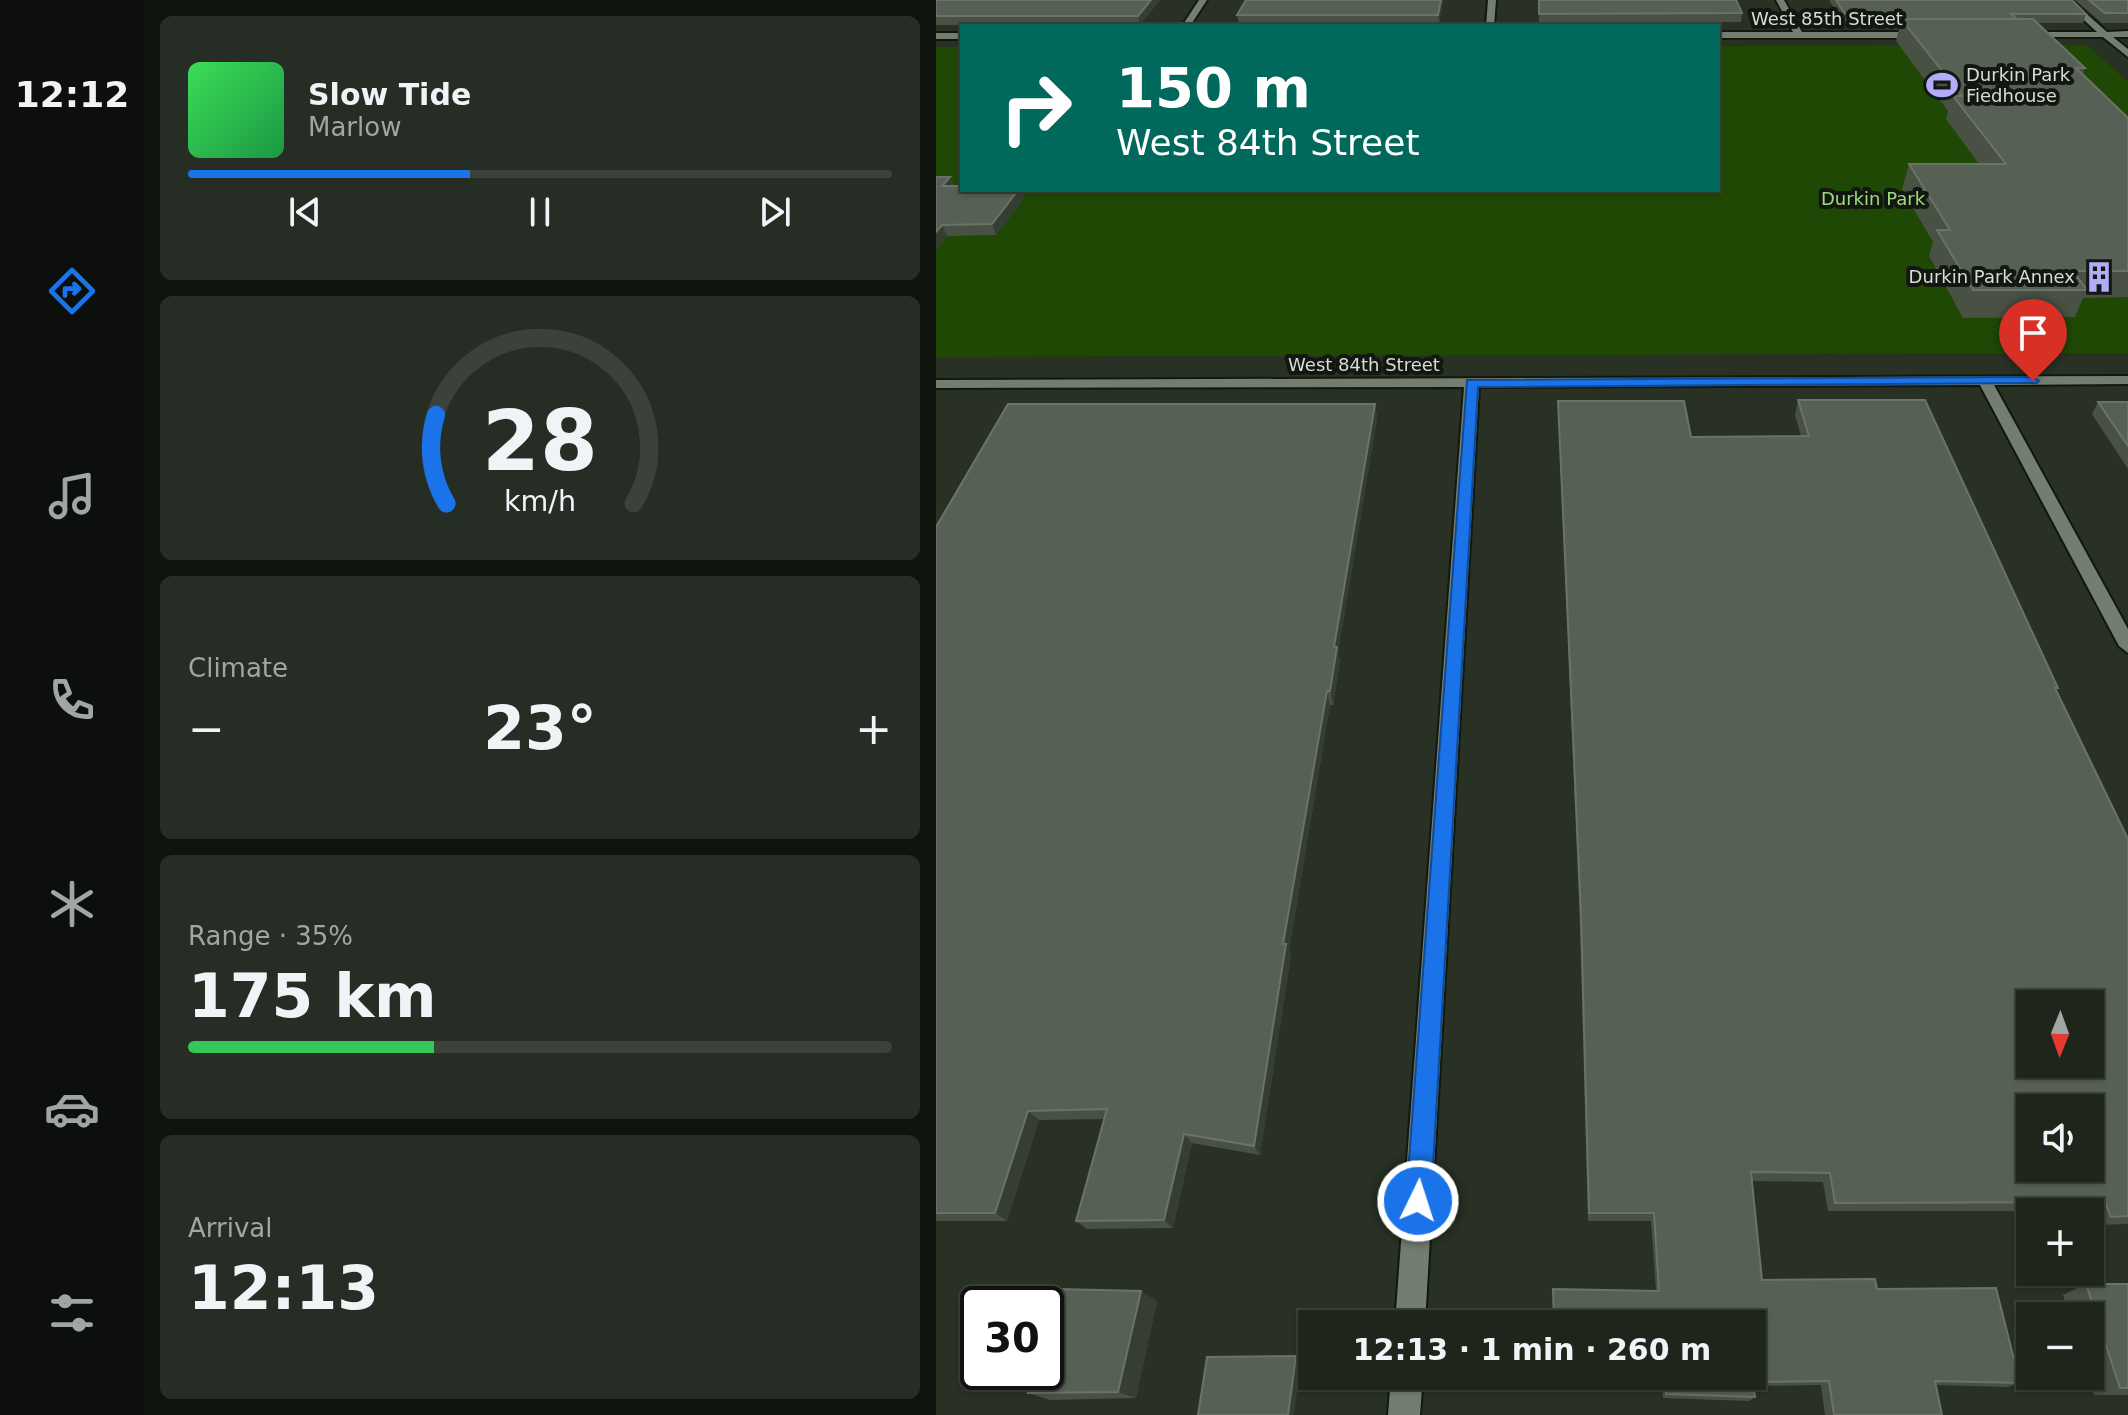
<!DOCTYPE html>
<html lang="en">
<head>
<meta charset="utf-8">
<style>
  :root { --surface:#1e251b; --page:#262d24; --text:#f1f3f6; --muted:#a1a5a3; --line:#3c423a; --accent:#1a73e8 }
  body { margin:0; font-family:"DejaVu Sans",sans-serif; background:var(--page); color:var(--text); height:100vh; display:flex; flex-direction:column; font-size:30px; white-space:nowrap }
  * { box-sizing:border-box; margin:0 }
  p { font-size:26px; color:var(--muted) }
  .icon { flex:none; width:44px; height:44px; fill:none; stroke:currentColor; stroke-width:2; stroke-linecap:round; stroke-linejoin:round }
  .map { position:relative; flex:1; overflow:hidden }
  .panel { display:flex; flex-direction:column; gap:16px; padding:16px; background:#10140f; width:792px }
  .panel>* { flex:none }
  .banner { position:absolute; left:24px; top:24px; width:760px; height:168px; border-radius:0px; box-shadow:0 2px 6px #0004,0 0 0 2px var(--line); background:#00695c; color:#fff; overflow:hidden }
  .needle { width:52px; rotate:181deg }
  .fabs { position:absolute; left:1080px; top:990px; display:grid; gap:16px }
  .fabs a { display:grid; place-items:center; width:88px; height:88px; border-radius:0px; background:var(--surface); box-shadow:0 2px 6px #0004,0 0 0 2px var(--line); font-size:40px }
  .speed { position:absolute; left:24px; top:1286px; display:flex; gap:16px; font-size:40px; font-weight:700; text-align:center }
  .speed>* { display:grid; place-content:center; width:104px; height:104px; border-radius:50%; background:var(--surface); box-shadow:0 2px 6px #0004,0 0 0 2px var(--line); line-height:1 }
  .speed .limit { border:4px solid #111; border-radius:12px; background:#fff; color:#111 }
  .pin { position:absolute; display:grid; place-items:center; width:68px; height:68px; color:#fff; margin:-82px -34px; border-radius:50% 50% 50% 0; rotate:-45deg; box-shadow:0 0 8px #0007 }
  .pin .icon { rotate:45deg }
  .me { position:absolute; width:88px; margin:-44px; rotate:4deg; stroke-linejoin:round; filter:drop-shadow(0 0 6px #0008) }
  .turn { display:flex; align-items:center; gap:28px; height:168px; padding:0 24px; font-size:36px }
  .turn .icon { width:104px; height:104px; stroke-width:2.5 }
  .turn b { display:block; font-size:56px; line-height:68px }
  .big { font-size:60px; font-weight:700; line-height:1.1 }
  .panel .card { flex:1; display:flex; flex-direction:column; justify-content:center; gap:12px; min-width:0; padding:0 28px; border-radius:12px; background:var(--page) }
  .panel .dial { align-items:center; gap:0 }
  .dial svg { height:208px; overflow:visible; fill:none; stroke:var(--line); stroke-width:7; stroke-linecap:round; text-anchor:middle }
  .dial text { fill:var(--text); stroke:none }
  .song { display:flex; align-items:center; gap:24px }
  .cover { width:96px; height:96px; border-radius:12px; background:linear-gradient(135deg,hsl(130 70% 55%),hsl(140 70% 35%)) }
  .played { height:8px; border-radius:4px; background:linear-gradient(90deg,var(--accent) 40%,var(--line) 40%) }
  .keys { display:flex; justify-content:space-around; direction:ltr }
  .heat { display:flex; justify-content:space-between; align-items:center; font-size:44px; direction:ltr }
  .charge { height:12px; border-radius:6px; background:linear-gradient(90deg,#34c759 35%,var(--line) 0) }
  .trip { position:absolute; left:362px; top:1310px; width:468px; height:80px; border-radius:0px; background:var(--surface); box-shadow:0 2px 6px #0004,0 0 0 2px var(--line); font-weight:700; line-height:80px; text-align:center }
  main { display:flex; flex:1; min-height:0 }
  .dock { display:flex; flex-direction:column; width:144px; justify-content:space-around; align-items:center; background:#0c0f0b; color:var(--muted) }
  .dock .icon { width:56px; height:56px }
  .dock .selected { color:var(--accent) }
  .dock b { font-size:36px; color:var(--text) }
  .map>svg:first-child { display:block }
  .green { fill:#204805 }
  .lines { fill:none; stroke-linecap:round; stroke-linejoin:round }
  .minor-casing { stroke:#11180d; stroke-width:4 }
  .minor { fill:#747e70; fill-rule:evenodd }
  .wall { fill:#485144 }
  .shaded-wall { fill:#353e31 }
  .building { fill:#576054; stroke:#6b7368; stroke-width:2; fill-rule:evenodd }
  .route { fill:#1a73e8; stroke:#114b97; stroke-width:2 }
  .labels { text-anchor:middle; stroke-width:8; stroke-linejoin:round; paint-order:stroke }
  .far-street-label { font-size:18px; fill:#d7ddd5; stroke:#131712 }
  .far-poi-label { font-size:18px; fill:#d7ddd5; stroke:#131712; text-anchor:start }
  .far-park-label { font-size:18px; fill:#9cdc7f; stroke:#131712 }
</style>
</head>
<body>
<main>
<nav class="dock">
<b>12:12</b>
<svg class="icon selected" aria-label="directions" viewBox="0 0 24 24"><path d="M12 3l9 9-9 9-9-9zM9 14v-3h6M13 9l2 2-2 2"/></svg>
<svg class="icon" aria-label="music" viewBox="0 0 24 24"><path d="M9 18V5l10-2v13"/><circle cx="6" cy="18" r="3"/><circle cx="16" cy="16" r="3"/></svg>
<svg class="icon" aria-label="phone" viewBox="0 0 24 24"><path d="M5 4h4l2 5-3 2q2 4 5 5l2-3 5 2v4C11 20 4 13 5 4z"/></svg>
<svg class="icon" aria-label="climate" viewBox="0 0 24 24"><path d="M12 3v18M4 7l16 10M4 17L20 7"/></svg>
<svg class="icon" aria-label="car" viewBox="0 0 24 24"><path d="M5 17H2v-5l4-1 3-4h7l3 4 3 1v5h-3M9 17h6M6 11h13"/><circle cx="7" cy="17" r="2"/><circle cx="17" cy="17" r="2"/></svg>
<svg class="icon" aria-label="filters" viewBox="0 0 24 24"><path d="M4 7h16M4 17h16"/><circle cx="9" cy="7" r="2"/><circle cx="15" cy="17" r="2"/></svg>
</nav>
<section class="panel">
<div class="card">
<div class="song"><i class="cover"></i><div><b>Slow Tide</b><p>Marlow</p></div></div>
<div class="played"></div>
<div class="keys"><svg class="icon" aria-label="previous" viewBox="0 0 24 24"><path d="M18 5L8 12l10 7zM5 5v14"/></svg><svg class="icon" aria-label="pause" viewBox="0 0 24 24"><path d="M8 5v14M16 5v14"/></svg><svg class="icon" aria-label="next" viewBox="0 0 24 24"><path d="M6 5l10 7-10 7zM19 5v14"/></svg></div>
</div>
<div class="card dial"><svg viewBox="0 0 100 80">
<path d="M14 69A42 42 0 1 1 86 69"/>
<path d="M14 69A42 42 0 0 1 10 35" stroke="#1a73e8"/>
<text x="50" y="56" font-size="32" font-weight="700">28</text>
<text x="50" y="72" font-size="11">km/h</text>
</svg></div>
<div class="card"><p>Climate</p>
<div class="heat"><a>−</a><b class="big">23°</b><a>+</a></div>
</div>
<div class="card"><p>Range · 35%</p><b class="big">175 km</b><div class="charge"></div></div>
<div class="card"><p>Arrival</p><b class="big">12:13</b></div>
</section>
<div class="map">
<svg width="1192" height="1415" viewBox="0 0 1192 1415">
  <rect width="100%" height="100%" fill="#283124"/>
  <path class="green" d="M 1151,45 L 1192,82 L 1192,353 L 0,357 L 0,47 L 26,47 L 26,190 L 782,190 L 782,46 Z"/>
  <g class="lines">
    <defs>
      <path id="minor" d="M 263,0 L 271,0 L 254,26 L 246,26 Z
        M 552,0 L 560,0 L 558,26 L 550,26 Z
        M 840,0 L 848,0 L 866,32 L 986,32 L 990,35 L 986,38 L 782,38 L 782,32 L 857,32 Z
        M 1126,0 L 1135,0 L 1171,32 L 1192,31 L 1192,37 L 1177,37 L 1192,49 L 1192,57 L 1167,37 L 1083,37 L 1086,32 L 1161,32 Z
        M 0,33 L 26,33 L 26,39 L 0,39 Z
        M 1192,376 L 1192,384 L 1058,385 L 1192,629 L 1192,653 L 1183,646 L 1044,385 L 543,387 L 489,1324 L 459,1324 L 528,387 L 0,388 L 0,380 Z
        M 455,1376 L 487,1376 L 484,1415 L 452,1415 Z"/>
    </defs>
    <use href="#minor" class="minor-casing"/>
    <use href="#minor" class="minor"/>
  </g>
  <path class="wall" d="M 0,0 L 224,0 L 204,25 L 0,25 Z
    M 310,0 L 507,0 L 503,24 L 303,24 L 301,15 Z
    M 603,0 L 806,13 L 805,22 L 603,23 Z
    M 893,0 L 1136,0 L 1150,14 L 1147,23 L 1101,23 L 1149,68 L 1147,74 L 1192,118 L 1192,297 L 1147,298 L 1139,317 L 1027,318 L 993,256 L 997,242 L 966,189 L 973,164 L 1043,164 L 1010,119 L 1012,111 L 960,41 L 963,29 L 951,29 L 946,23 L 908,23 Z
    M 1139,0 L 1192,0 L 1192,23 L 1166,23 Z
    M 14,177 L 18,186 L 89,197 L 60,235 L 11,236 L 0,250 Z
    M 862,400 L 1122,688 L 1120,691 L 1192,839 L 1192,1224 L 1161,1225 L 1156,1211 L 892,1211 L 887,1182 L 816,1181 L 826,1280 L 941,1289 L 1084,1383 L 1071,1387 L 1000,1385 L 1006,1415 L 889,1415 L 885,1385 L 818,1386 L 819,1397 L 813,1401 L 727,1398 L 726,1387 L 617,1385 L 617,1376 L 816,1376 L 720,1291 L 715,1221 L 652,1221 L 644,927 L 622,401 L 755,437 L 865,436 L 859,415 Z
    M 1162,402 L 1192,402 L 1192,469 L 1156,414 Z
    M 439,404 L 441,418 L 402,652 L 404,661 L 397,705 L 394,705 L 353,950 L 355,955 L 324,1155 L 256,1143 L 237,1228 L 151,1229 L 140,1221 L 169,1119 L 103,1120 L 71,1221 L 0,1221 L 0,527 Z
    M 1150,1284 L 1192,1284 L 1192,1395 L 1158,1395 L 1153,1376 L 1154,1376 L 1154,1316 L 1134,1316 L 1127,1295 Z
    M 221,1301 L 200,1398 L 114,1400 L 92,1393 Z"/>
  <path class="shaded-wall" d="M 215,0 L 224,0 L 204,25 L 202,16 Z
    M 505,0 L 507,0 L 503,24 L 502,15 Z
    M 14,177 L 18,188 L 6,186 Z
    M 82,190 L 86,190 L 89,197 L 60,235 L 56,224 Z
    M 6,225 L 11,236 L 0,250 L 0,232 Z
    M 439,404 L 441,418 L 402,652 L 404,661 L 397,705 L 394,691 L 398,647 Z
    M 391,691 L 394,705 L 353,950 L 355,955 L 324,1155 L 318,1146 L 347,944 Z
    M 92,1111 L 103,1120 L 71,1221 L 59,1213 Z
    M 248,1134 L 256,1143 L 237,1228 L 228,1220 Z
    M 205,1291 L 221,1301 L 200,1398 L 182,1392 Z
    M 360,1356 L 365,1360 L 358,1415 L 352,1415 Z"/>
  <path class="building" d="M 0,0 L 215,0 L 202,16 L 0,16 Z
    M 310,0 L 505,0 L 502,15 L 301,15 Z
    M 603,0 L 800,0 L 806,13 L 603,14 Z
    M 900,0 L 1136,0 L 1150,14 L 1075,14 L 1081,19 L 953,19 L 949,14 L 909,14 Z
    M 1153,0 L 1192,0 L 1192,13 L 1169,13 Z
    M 965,19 L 1097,19 L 1149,68 L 1140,68 L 1192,118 L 1192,271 L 1137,271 L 1151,290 L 1037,290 L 1001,230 L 1014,230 L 973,164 L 1070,164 L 1017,96 L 1026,96 Z
    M 0,177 L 14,177 L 6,186 L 26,186 L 26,190 L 82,190 L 56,224 L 6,225 L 0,232 Z
    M 862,400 L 989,400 L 1122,688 L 1119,688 L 1192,839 L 1192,1216 L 1175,1217 L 1169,1202 L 899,1203 L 894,1173 L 815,1172 L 826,1280 L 939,1279 L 941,1289 L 1060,1288 L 1084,1383 L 999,1381 L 1006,1415 L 898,1415 L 893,1381 L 817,1382 L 819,1397 L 730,1394 L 729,1383 L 618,1380 L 618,1376 L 816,1376 L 816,1324 L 618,1324 L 617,1289 L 723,1291 L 718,1213 L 653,1213 L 645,915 L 622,401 L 748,401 L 755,437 L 873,436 ZM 1094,1004 L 1154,1004 L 1154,1064 L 1094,1064 ZM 1094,1108 L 1154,1108 L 1154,1168 L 1094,1168 Z
    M 1162,402 L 1192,402 L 1192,446 Z
    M 72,404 L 439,404 L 398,647 L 401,647 L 394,691 L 391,691 L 347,944 L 350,944 L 318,1146 L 248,1134 L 228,1220 L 140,1221 L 171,1109 L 92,1111 L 59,1213 L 0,1213 L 0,527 Z
    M 1150,1284 L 1192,1284 L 1192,1388 L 1184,1388 Z
    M 121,1289 L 205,1291 L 182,1392 L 92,1393 L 98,1372 L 110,1372 L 110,1329 Z
    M 360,1356 L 352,1415 L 262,1415 L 271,1357 Z"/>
  <path class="route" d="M 1097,377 L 1103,381 L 1101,383 L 542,387 L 495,1201 L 492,1210 L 482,1214 L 473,1210 L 470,1201 L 531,380 Z"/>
  <defs>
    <symbol id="stadium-bare" viewBox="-9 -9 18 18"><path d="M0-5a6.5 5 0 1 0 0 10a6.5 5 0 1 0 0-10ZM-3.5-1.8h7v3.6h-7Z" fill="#b2adf9" stroke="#131712" stroke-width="2.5" paint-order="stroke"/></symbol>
    <symbol id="building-bare" viewBox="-9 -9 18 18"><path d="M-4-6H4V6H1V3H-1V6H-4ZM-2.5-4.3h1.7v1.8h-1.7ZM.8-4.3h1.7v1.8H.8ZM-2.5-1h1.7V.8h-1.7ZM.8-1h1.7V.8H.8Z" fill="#b2adf9" stroke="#131712" stroke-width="2.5" paint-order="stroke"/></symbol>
  </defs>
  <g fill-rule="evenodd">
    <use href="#stadium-bare" x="984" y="63" width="44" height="44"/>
    <use href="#building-bare" x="1141" y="255" width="44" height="44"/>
  </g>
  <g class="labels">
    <g class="far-street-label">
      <text x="891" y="25">West 85th Street</text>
      <text x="428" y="371">West 84th Street</text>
    </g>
    <g class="far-poi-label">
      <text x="1030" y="81">Durkin Park<tspan x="1030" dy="21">Fiedhouse</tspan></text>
      <text x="1139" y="283" text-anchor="end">Durkin Park Annex</text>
    </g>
    <g class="far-park-label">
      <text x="937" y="205">Durkin Park</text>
    </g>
  </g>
</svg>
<div class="fabs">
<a><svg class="needle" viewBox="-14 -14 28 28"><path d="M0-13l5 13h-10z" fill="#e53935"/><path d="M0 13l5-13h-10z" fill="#a1a5a3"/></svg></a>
<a><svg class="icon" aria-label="sound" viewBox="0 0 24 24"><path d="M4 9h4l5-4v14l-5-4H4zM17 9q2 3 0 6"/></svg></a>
<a>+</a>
<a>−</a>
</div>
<div class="speed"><div class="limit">30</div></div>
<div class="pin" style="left:1097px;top:381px;background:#d93025"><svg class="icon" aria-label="arrive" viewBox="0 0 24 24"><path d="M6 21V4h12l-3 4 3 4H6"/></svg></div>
<svg class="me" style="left:482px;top:1201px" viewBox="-20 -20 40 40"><circle r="17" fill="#1a73e8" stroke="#fff" stroke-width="3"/><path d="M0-11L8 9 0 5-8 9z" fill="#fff"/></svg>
<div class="trip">12:13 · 1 min · 260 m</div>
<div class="banner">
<div class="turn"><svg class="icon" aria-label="right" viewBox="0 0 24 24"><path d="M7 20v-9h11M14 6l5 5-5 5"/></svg><div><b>150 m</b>West 84th Street</div></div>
</div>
</div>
</main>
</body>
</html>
